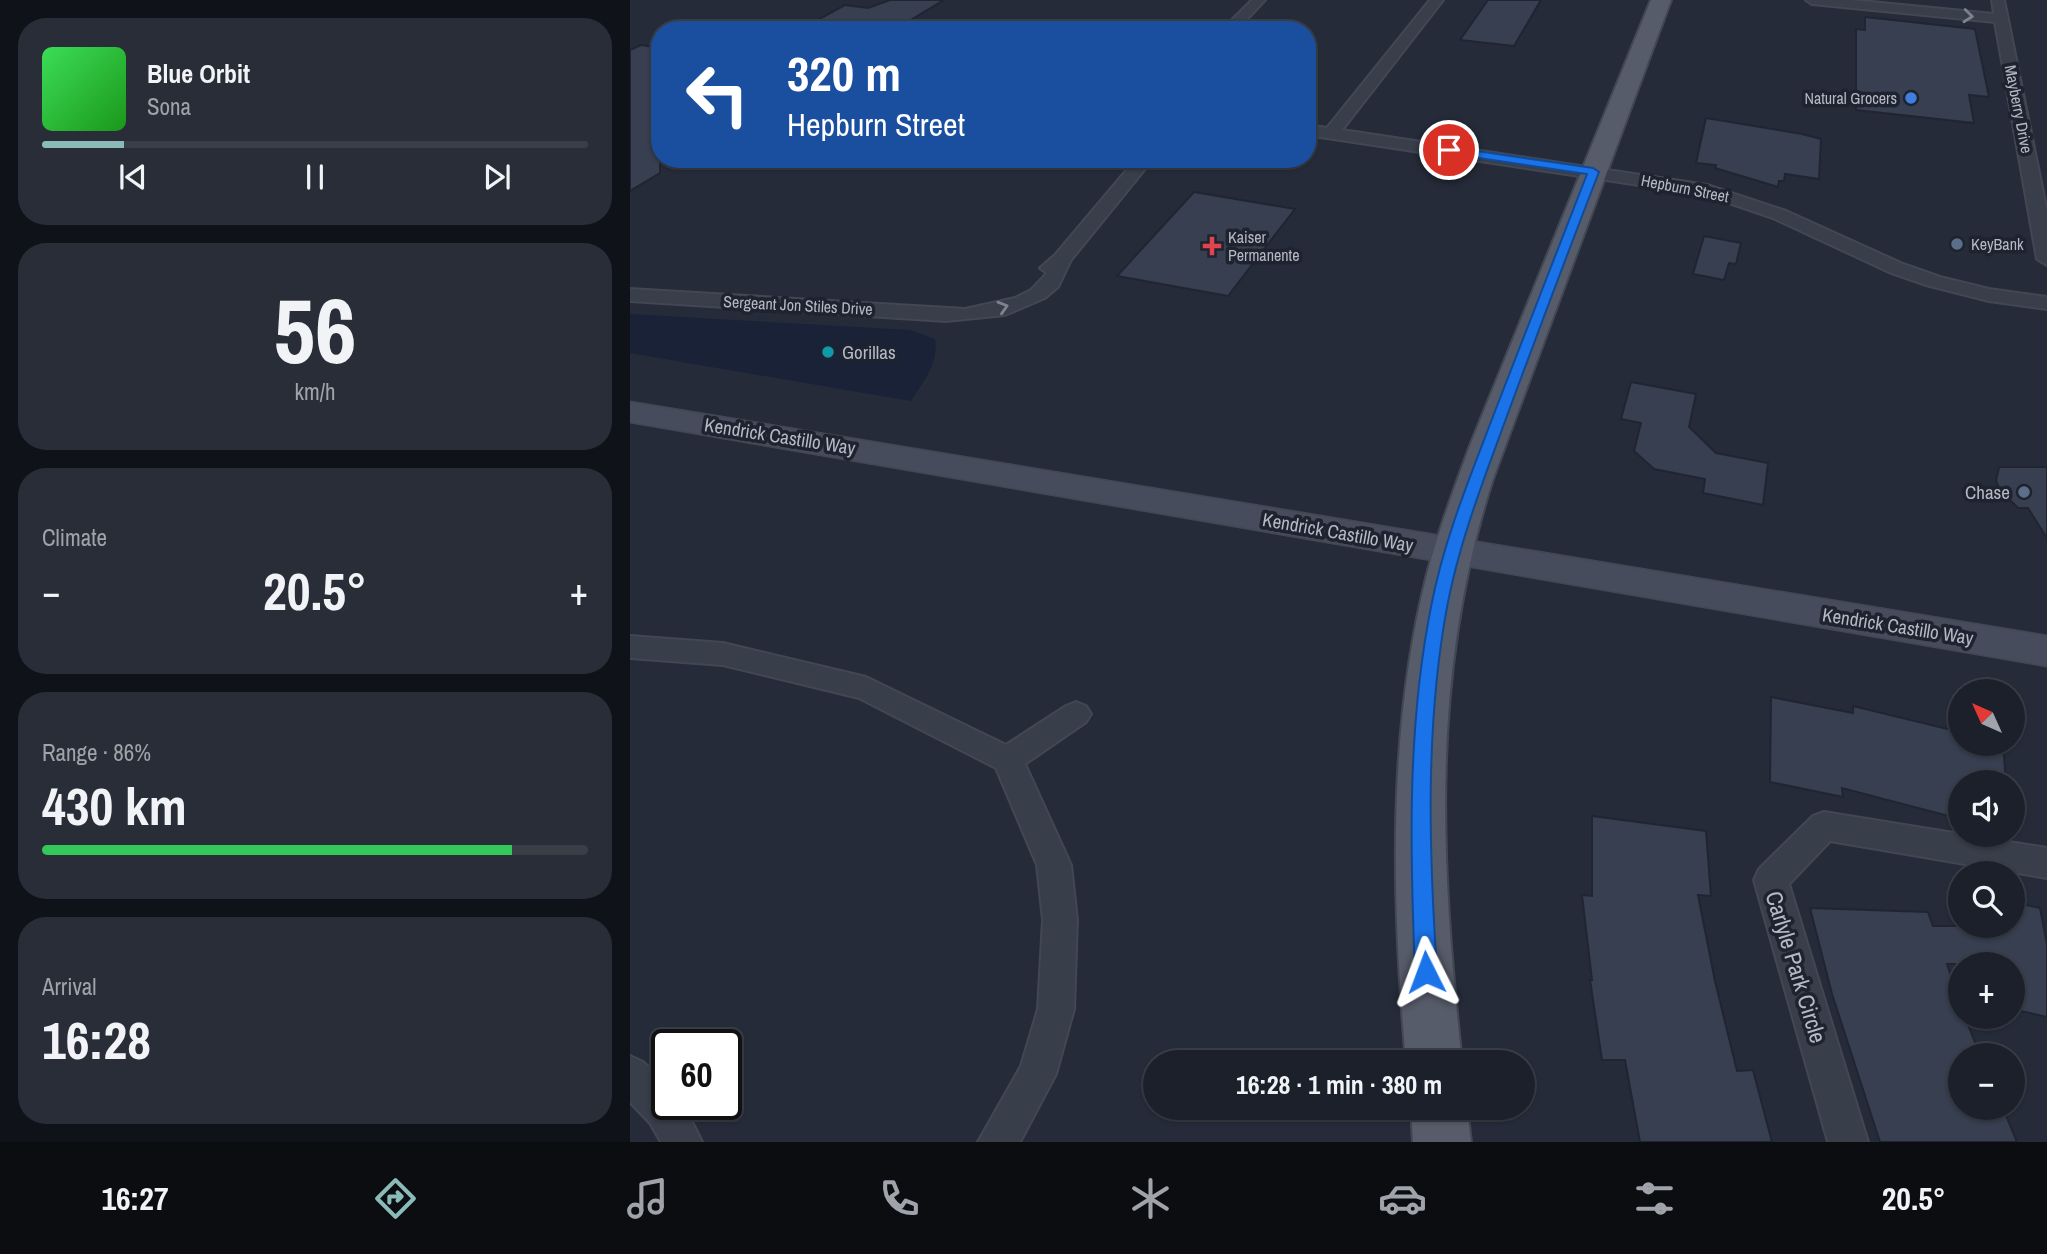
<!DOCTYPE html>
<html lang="en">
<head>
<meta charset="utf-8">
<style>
  :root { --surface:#1c202b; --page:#292d37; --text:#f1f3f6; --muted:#a0a3a9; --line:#3a3e47; --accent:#8bbbb9 }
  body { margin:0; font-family:"Archivo Narrow",sans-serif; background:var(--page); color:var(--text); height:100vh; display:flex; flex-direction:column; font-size:26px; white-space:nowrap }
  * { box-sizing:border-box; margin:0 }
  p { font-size:23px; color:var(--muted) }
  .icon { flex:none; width:38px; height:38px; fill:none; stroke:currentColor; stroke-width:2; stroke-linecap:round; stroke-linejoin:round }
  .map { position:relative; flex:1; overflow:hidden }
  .details { display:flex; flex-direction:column; gap:18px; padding:18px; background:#0f1218; width:630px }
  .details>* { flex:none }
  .hud { position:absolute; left:21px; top:21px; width:665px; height:147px; border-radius:28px; box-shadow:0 2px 5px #0004,0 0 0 2px var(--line); background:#1a4fa0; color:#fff; overflow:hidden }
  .needle { width:46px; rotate:315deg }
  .controls { position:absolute; left:1318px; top:679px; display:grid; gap:14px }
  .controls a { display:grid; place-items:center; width:77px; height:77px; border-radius:50%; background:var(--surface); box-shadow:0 2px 5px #0004,0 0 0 2px var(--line); font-size:35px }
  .speed { position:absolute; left:21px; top:1029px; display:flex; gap:14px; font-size:35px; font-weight:700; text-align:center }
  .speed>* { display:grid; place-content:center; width:91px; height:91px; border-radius:50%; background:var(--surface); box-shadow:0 2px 5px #0004,0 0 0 2px var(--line); line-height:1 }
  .speed .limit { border:4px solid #111; border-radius:10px; background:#fff; color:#111 }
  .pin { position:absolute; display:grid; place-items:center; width:60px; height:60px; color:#fff; margin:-30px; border:4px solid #fff; border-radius:50%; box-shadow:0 2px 7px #0007 }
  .me { position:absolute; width:77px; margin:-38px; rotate:357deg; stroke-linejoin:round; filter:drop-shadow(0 0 5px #0008) }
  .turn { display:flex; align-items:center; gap:24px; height:147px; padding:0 21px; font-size:32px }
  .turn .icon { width:91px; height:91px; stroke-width:2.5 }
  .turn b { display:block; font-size:49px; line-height:60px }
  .big { font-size:52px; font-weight:700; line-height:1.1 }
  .details .card { flex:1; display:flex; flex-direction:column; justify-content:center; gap:10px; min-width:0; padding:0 24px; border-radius:28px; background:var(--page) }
  .details .dial { align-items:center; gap:0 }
  .dial b { font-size:91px; line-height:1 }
  .song { display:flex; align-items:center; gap:21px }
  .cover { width:84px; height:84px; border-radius:10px; background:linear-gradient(135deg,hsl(130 70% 55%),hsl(120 70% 35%)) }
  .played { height:7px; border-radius:4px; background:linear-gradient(90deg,var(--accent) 15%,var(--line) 15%) }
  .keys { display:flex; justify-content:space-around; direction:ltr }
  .heat { display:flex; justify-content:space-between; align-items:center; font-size:38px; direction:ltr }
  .charge { height:10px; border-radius:5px; background:linear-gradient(90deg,#34c759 86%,var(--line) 0) }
  .trip { position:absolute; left:513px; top:1050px; width:392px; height:70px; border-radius:35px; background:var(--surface); box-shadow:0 2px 5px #0004,0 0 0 2px var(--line); font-weight:700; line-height:70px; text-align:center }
  .tab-bar { display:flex; height:112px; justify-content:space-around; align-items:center; background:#0b0d11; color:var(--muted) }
  .tab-bar .icon { width:49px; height:49px }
  .tab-bar .on { color:var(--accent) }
  .tab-bar b { font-size:32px; color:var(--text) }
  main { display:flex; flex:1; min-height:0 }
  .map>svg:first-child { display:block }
  .water { fill:#192236 }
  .building { fill:#373f50; stroke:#202531; stroke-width:2 }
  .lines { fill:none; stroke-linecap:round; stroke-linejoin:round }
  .minor-casing { stroke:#424753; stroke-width:4 }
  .secondary-casing { stroke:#424753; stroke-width:3 }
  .primary-casing { stroke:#424753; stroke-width:4 }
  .minor { fill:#383e4a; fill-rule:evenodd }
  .secondary { fill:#474c5c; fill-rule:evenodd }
  .primary { fill:#575c6a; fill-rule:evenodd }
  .oneway { stroke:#7c828e }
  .route { fill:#1a73e8; stroke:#114b97; stroke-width:2 }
  .shop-dot { fill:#3f7fe0; stroke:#1e232f; stroke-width:2.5 }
  .service-dot { fill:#5c6f8a; stroke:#1e232f; stroke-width:2.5 }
  .health-dot { fill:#e0444e; stroke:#1e232f; stroke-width:2.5 }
  .culture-dot { fill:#0f9aa8; stroke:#1e232f; stroke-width:2.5 }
  .labels { text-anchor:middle; stroke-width:7; stroke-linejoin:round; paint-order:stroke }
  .far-poi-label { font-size:16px; fill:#b4b9c5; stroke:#1e232f; text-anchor:start }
  .far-street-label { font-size:16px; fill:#b4b9c5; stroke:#1e232f }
  .poi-label { font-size:19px; fill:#b4b9c5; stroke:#1e232f; text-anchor:start }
  .street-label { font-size:19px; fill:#b4b9c5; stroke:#1e232f }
  .near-street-label { font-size:23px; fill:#b4b9c5; stroke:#1e232f }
</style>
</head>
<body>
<main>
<section class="details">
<div class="card">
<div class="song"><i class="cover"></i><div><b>Blue Orbit</b><p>Sona</p></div></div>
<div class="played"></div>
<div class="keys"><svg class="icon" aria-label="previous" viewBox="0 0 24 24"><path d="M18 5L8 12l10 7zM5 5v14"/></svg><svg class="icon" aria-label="pause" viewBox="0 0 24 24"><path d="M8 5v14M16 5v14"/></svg><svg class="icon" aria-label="next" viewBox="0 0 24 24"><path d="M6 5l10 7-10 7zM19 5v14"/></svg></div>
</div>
<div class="card dial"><b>56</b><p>km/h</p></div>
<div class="card"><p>Climate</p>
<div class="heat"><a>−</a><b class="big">20.5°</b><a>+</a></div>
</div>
<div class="card"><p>Range · 86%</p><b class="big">430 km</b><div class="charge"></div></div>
<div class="card"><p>Arrival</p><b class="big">16:28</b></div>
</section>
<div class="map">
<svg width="1417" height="1142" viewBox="0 0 1417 1142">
  <rect width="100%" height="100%" fill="#252b39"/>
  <path class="water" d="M 0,314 L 280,330 L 305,339 C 309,363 294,381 281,401 L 0,353 Z"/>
  <path class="building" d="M 260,0 L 314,0 L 264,30 L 169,30 L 215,5 L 238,8 Z
    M 858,0 L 911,0 L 884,46 L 830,40 Z
    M 1235,17 L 1345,29 L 1359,97 L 1339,95 L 1344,123 L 1226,110 L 1226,29 L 1235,30 Z
    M 11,45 L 30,48 L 30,173 L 0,191 L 0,50 Z
    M 1076,118 L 1172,134 L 1191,139 L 1189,179 L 1155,174 L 1154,181 L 1149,181 L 1148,187 L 1085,168 L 1086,165 L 1066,163 Z
    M 564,192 L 665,209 L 598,296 L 487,276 Z
    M 1074,236 L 1111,243 L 1106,264 L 1099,263 L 1094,280 L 1063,274 Z
    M 1001,382 L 1066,394 L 1059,427 L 1086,453 L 1138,463 L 1133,505 L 1073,493 L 1075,479 L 1024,469 L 1004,451 L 1011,423 L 991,419 Z
    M 1369,467 L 1417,467 L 1417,538 L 1398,508 L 1388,508 L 1370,490 L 1366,481 Z
    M 1141,697 L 1223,713 L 1223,706 L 1330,732 L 1330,744 L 1373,744 L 1376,782 L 1330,782 L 1330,819 L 1212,788 L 1213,797 L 1140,782 Z
    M 962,816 L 1076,831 L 1081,896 L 1068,895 L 1085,981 L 1107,1071 L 1123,1070 L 1142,1142 L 1010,1142 L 995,1060 L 972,1060 L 960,980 L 962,980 L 952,895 L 962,896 Z
    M 1382,902 L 1410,908 L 1417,944 L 1417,1017 L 1382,1009 L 1382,964 L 1317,964 L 1330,1003 L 1330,1017 L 1335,1017 L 1350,1055 L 1330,1055 L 1330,1108 L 1373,1108 L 1387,1142 L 1250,1142 L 1202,994 L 1180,908 L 1298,912 L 1303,926 L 1382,926 Z"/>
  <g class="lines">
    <defs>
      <path id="minor" d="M 622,0 L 635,0 L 607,30 L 592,30 Z
        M 800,0 L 813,0 L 712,130 L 1077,185 L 1156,211 L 1273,264 L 1310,277 L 1359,289 L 1417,297 L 1417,309 L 1359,301 L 1296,285 L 1259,272 L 1143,218 L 1076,195 L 677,135 L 677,125 L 697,128 Z
        M 1176,0 L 1221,0 L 1364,14 L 1362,0 L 1374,0 L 1417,212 L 1417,265 L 1407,259 L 1365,22 L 1182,4 Z
        M 506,159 L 523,159 L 441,260 L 428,287 L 415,298 L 375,315 L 316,321 L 0,301 L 0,289 L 335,309 L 385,298 L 401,290 L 417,273 L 410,268 L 425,255 Z
        M 0,636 L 93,643 L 236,677 L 376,745 L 436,706 L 446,702 L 456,706 L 461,714 L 456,722 L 395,764 L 441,865 L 447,920 L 444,1009 L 426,1074 L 390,1142 L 348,1142 L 391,1066 L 408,1009 L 413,920 L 407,865 L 366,768 L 229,698 L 93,665 L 0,658 Z
        M 1194,812 L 1417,848 L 1417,878 L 1200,841 L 1159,884 L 1238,1142 L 1198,1142 L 1124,880 L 1129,869 L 1183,816 Z
        M 0,1056 L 13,1062 L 37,1085 L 37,1104 L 53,1104 L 72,1142 L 31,1142 L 20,1123 L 0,1102 Z"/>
      <path id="secondary" d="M 0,402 L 1417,636 L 1417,666 L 0,422 Z"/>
      <path id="primary" d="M 1021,0 L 1041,0 L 864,476 C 800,671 810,860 832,1062 L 776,1062 C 762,902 757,731 797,574 C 809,529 825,486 841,443 Z
        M 781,1108 L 837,1108 L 841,1142 L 783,1142 Z"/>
    </defs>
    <use href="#minor" class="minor-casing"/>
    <use href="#secondary" class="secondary-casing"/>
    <use href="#primary" class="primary-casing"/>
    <use href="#minor" class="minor"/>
    <use href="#secondary" class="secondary"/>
    <use href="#primary" class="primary"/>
  </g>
  <defs><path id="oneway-chevron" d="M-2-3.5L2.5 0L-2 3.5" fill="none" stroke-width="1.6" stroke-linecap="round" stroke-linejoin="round" transform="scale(1.75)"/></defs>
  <g class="oneway">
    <use href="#oneway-chevron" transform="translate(1338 16) rotate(6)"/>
    <use href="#oneway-chevron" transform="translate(373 307) rotate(-17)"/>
  </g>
  <path class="route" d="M 819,147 L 963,168 L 969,172 C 939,249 910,327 881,405 C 857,471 830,538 817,607 C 795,727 799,851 807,972 L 804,980 L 796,983 L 789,980 L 785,972 C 780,851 777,727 801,607 C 814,538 842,472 867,406 C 897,329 927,251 957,174 L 815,153 L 815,148 Z"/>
  <circle class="shop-dot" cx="1281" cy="98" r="7"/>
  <g class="service-dot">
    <circle cx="1327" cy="244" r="7"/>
    <circle cx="1394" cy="492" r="7"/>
  </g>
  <path class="health-dot" d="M578.5 235.5h7v7h7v7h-7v7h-7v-7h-7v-7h7z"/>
  <circle class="culture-dot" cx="198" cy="352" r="7"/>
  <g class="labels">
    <g class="far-poi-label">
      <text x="1267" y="104" text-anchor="end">Natural Grocers</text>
      <text x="598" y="243">Kaiser<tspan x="598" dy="18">Permanente</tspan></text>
      <text x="1341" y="250">KeyBank</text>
    </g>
    <g class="far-street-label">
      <text transform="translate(1389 109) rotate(79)" y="6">Mayberry Drive</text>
      <text transform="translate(1055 188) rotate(11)" y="6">Hepburn Street</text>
      <text transform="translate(168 305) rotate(3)" y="6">Sergeant Jon Stiles Drive</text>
    </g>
    <g class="poi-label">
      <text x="212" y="359">Gorillas</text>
      <text x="1380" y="499" text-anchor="end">Chase</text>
    </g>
    <g class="street-label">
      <text transform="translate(150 436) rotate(9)" y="7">Kendrick Castillo Way</text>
      <text transform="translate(708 532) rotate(10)" y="7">Kendrick Castillo Way</text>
      <text transform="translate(1268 626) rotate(9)" y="7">Kendrick Castillo Way</text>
    </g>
    <g class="near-street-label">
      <text transform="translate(1166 967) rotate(73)" y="8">Carlyle Park Circle</text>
    </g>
  </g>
</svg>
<div class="controls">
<a><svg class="needle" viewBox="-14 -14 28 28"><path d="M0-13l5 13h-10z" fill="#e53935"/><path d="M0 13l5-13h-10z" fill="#a0a3a9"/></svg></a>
<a><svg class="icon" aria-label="sound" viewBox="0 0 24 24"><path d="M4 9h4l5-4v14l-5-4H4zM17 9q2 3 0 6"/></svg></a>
<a><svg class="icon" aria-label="search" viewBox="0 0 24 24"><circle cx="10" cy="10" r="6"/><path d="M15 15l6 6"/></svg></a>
<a>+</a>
<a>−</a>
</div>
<div class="speed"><div class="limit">60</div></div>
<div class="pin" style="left:819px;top:150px;background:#d93025"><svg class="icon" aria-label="arrive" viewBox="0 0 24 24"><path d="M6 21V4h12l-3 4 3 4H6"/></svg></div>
<svg class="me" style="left:796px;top:972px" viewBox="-20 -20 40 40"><path d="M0-17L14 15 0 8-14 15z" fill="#1a73e8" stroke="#fff" stroke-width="4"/></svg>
<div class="trip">16:28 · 1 min · 380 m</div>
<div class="hud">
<div class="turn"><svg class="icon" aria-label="left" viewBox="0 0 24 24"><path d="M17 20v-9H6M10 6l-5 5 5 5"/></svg><div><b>320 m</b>Hepburn Street</div></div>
</div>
</div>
</main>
<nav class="tab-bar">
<b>16:27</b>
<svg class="icon on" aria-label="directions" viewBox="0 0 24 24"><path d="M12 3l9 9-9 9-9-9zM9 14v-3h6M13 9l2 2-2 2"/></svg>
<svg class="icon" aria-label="music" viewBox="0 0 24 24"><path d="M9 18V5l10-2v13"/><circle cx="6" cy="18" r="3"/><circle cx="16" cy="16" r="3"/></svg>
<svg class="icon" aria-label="phone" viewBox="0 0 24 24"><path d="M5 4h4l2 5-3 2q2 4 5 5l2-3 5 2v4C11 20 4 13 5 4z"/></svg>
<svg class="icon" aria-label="climate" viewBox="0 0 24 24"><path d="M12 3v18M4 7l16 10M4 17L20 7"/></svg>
<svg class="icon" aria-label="car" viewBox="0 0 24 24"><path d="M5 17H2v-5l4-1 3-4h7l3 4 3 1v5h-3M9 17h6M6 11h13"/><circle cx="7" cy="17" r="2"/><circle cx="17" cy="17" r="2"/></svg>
<svg class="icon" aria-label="filters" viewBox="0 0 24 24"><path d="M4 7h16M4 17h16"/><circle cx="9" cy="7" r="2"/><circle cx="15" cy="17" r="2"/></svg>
<b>20.5°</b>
</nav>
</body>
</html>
